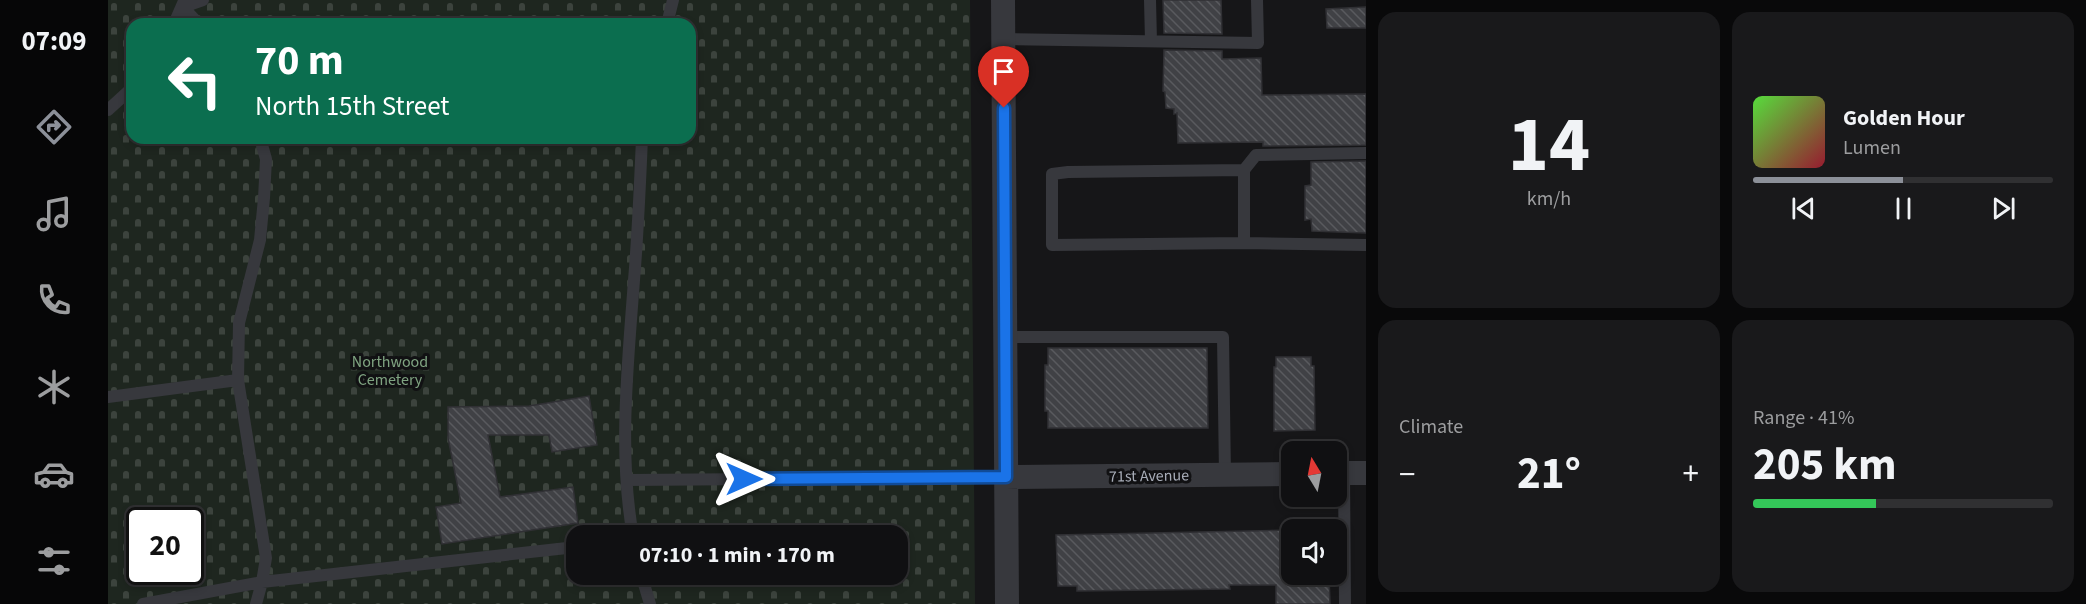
<!DOCTYPE html>
<html lang="en">
<head>
<meta charset="utf-8">
<style>
  :root { --surface:#101012; --page:#19191b; --text:#f1f3f6; --muted:#9c9d9f; --line:#303032; --accent:#8c9099 }
  body { margin:0; font-family:"Source Sans 3",sans-serif; background:var(--page); color:var(--text); height:100vh; display:flex; flex-direction:column; font-size:22px; white-space:nowrap }
  * { box-sizing:border-box; margin:0 }
  p { font-size:20px; color:var(--muted) }
  .icon { flex:none; width:33px; height:33px; fill:none; stroke:currentColor; stroke-width:2; stroke-linecap:round; stroke-linejoin:round }
  .map { position:relative; flex:1; overflow:hidden }
  .drawer { display:flex; flex-direction:column; gap:12px; padding:12px; background:#09090a; width:720px }
  .drawer>* { flex:none }
  .guide { position:absolute; left:18px; top:18px; width:570px; height:126px; border-radius:18px; box-shadow:0 3px 9px #0003,0 0 0 2px var(--line); background:#0b6e4f; color:#fff; overflow:hidden }
  .needle { width:39px; rotate:350deg }
  .fabs { position:absolute; left:1173px; top:441px; display:grid; gap:12px }
  .fabs a { display:grid; place-items:center; width:66px; height:66px; border-radius:12px; background:var(--surface); box-shadow:0 3px 9px #0003,0 0 0 2px var(--line); font-size:30px }
  .speed { position:absolute; left:18px; top:507px; display:flex; gap:12px; font-size:30px; font-weight:700; text-align:center }
  .speed>* { display:grid; place-content:center; width:78px; height:78px; border-radius:50%; background:var(--surface); box-shadow:0 3px 9px #0003,0 0 0 2px var(--line); line-height:1 }
  .speed .limit { border:3px solid #111; border-radius:9px; background:#fff; color:#111 }
  .pin { position:absolute; display:grid; place-items:center; width:51px; height:51px; color:#fff; margin:-62px -26px; border-radius:50% 50% 50% 0; rotate:-45deg; box-shadow:0 0 6px #0007 }
  .pin .icon { rotate:45deg }
  .me { position:absolute; width:66px; margin:-33px; rotate:90deg; stroke-linejoin:round; filter:drop-shadow(0 0 4px #0008) }
  .turn { display:flex; align-items:center; gap:21px; height:126px; padding:0 30px; font-size:27px }
  .turn .icon { width:78px; height:78px; stroke-width:2.5 }
  .turn b { display:block; font-size:42px; line-height:51px }
  .big { font-size:45px; font-weight:700; line-height:1.1 }
  .drawer .widget { flex:1; display:flex; flex-direction:column; justify-content:center; gap:9px; min-width:0; padding:0 21px; border-radius:18px; background:var(--page) }
  .drawer .dial { align-items:center; gap:0 }
  .dial b { font-size:78px; line-height:1 }
  .song { display:flex; align-items:center; gap:18px }
  .cover { width:72px; height:72px; border-radius:9px; background:linear-gradient(135deg,hsl(110 70% 55%),hsl(350 70% 35%)) }
  .played { height:6px; border-radius:3px; background:linear-gradient(90deg,var(--accent) 50%,var(--line) 50%) }
  .keys { display:flex; justify-content:space-around; direction:ltr }
  .heat { display:flex; justify-content:space-between; align-items:center; font-size:33px; direction:ltr }
  .charge { height:9px; border-radius:4px; background:linear-gradient(90deg,#34c759 41%,var(--line) 0) }
  .drawer .tiles { flex:1; display:grid; gap:12px; grid-template-columns:repeat(2,1fr) }
  .trip { position:absolute; left:458px; top:525px; width:342px; height:60px; border-radius:18px; background:var(--surface); box-shadow:0 3px 9px #0003,0 0 0 2px var(--line); font-weight:700; line-height:60px; text-align:center }
  main { display:flex; flex:1; min-height:0 }
  .dock { display:flex; flex-direction:column; width:108px; justify-content:space-around; align-items:center; background:#060607; color:var(--muted) }
  .dock .icon { width:42px; height:42px }
  .dock .on { color:var(--accent) }
  .dock b { font-size:27px; color:var(--text) }
  .map>svg:first-child { display:block }
  .cemetery { fill:url(#cemetery-stones); fill-rule:evenodd }
  .building { fill:url(#building-back-hatch); stroke:#303034; stroke-width:1.5 }
  .lines { fill:none; stroke-linecap:round; stroke-linejoin:round }
  .service { stroke:#37383d; stroke-width:12 }
  .minor { stroke:#37383d; stroke-width:24 }
  .route-casing { stroke:#114b97; stroke-width:15 }
  .route { stroke:#1a73e8; stroke-width:10 }
  .labels { text-anchor:middle; stroke-width:6; stroke-linejoin:round; paint-order:stroke }
  .park-label { font-size:16px; fill:#7fa381; stroke:#111113 }
  .street-label { font-size:16px; fill:#a8adb8; stroke:#111113 }
</style>
</head>
<body>
<main>
<nav class="dock">
<b>07:09</b>
<svg class="icon on" aria-label="directions" viewBox="0 0 24 24"><path d="M12 3l9 9-9 9-9-9zM9 14v-3h6M13 9l2 2-2 2"/></svg>
<svg class="icon" aria-label="music" viewBox="0 0 24 24"><path d="M9 18V5l10-2v13"/><circle cx="6" cy="18" r="3"/><circle cx="16" cy="16" r="3"/></svg>
<svg class="icon" aria-label="phone" viewBox="0 0 24 24"><path d="M5 4h4l2 5-3 2q2 4 5 5l2-3 5 2v4C11 20 4 13 5 4z"/></svg>
<svg class="icon" aria-label="climate" viewBox="0 0 24 24"><path d="M12 3v18M4 7l16 10M4 17L20 7"/></svg>
<svg class="icon" aria-label="car" viewBox="0 0 24 24"><path d="M5 17H2v-5l4-1 3-4h7l3 4 3 1v5h-3M9 17h6M6 11h13"/><circle cx="7" cy="17" r="2"/><circle cx="17" cy="17" r="2"/></svg>
<svg class="icon" aria-label="filters" viewBox="0 0 24 24"><path d="M4 7h16M4 17h16"/><circle cx="9" cy="7" r="2"/><circle cx="15" cy="17" r="2"/></svg>
</nav>
<div class="map">
<svg width="1258" height="604" viewBox="0 0 1258 604">
  <defs>
    <pattern id="cemetery-stones" width="16" height="16" patternUnits="userSpaceOnUse" patternTransform="scale(1.5)"><rect width="16" height="16" fill="#1e261f"/><path d="M2 7V4a2 2 0 0 1 4 0v3zM10 15v-3a2 2 0 0 1 4 0v3z" fill="#3c433d"/></pattern>
    <pattern id="building-back-hatch" width="6" height="6" patternUnits="userSpaceOnUse" patternTransform="scale(1.5)"><rect width="6" height="6" fill="#404145"/><path d="M-1 5l2 2M0 0l6 6M5-1l2 2" fill="none" stroke="#595a5e"/></pattern>
  </defs>
  <rect width="100%" height="100%" fill="#161618"/>
  <path class="cemetery" d="M 0,0 L 862,0 L 867,604 L 0,604 ZM 24,24 L 582,24 L 582,138 L 24,138 ZM 32,520 L 82,520 L 82,572 L 32,572 ZM 468,536 L 789,536 L 789,574 L 468,574 Z"/>
  <path class="building" d="M 1055,0 L 1113,0 L 1114,34 L 1056,33 Z
    M 1258,7 L 1258,28 L 1219,28 L 1218,9 Z
    M 1056,50 L 1114,51 L 1114,59 L 1153,58 L 1154,95 L 1258,94 L 1258,145 L 1155,146 L 1155,142 L 1070,143 L 1069,113 L 1066,114 L 1066,109 L 1058,108 L 1057,92 L 1055,91 Z
    M 1258,161 L 1258,233 L 1204,231 L 1203,219 L 1197,220 L 1197,186 L 1203,185 L 1203,162 Z
    M 940,348 L 1099,348 L 1100,428 L 940,428 L 940,411 L 937,411 L 937,365 L 940,365 Z
    M 1168,357 L 1203,357 L 1203,366 L 1206,366 L 1207,430 L 1166,431 L 1166,367 L 1168,367 Z
    M 481,396 L 489,445 L 444,452 L 441,435 L 380,435 L 392,497 L 465,487 L 470,523 L 334,544 L 328,507 L 353,503 L 340,438 L 340,407 L 421,406 Z
    M 1184,530 L 1184,574 L 1221,574 L 1222,604 L 1168,604 L 1168,585 L 1121,585 L 1122,589 L 969,591 L 969,586 L 950,586 L 948,535 Z"/>
  <g class="lines">
    <path class="service" d="M 1042,0 L 1043,41
      M 66,24 L 76,1
      M 91,24 L 75,7 L 95,0
      M 559,24 L 565,0
      M 896,39 L 1150,43 L 1149,0
      M 0,110 L 24,88
      M 1136,170 L 1136,243 L 1258,245
      M 1136,243 L 944,245 L 944,174 L 960,172 L 1136,170 L 1148,155 L 1258,153
      M 897,337 L 1115,337 L 1117,475
      M 0,397 L 130,380
      M 1236,473 L 1237,604
      M 519,480 L 898,477
      M 525,536 C 510,452 520,364 526,280 C 530,233 532,185 534,138
      M 533,574 L 542,604
      M 35,604 L 154,582 L 468,547
      M 148,604 L 154,582 L 158,558 L 130,380 L 131,323 L 152,240 L 156,198 L 158,159 L 152,138"/>
    <path class="minor" d="M 895,0 L 899,604
      M 1228,473 L 1258,473
      M 898,477 L 1184,474"/>
  </g>
  <g class="lines">
    <defs>
      <path id="route" d="M 636,479 L 898,477 L 896,108"/>
    </defs>
    <use href="#route" class="route-casing"/>
    <use href="#route" class="route"/>
  </g>
  <g class="labels">
    <g class="park-label">
      <text x="282" y="367">Northwood<tspan x="282" dy="18">Cemetery</tspan></text>
    </g>
    <g class="street-label">
      <text transform="translate(1041 475) rotate(-1)" y="6">71st Avenue</text>
    </g>
  </g>
</svg>
<div class="fabs">
<a><svg class="needle" viewBox="-14 -14 28 28"><path d="M0-13l5 13h-10z" fill="#e53935"/><path d="M0 13l5-13h-10z" fill="#9c9d9f"/></svg></a>
<a><svg class="icon" aria-label="sound" viewBox="0 0 24 24"><path d="M4 9h4l5-4v14l-5-4H4zM17 9q2 3 0 6"/></svg></a>
</div>
<div class="speed"><div class="limit">20</div></div>
<div class="pin" style="left:896px;top:108px;background:#d93025"><svg class="icon" aria-label="arrive" viewBox="0 0 24 24"><path d="M6 21V4h12l-3 4 3 4H6"/></svg></div>
<svg class="me" style="left:636px;top:479px" viewBox="-20 -20 40 40"><path d="M0-17L14 15 0 8-14 15z" fill="#1a73e8" stroke="#fff" stroke-width="4"/></svg>
<div class="trip">07:10 · 1 min · 170 m</div>
<div class="guide">
<div class="turn"><svg class="icon" aria-label="left" viewBox="0 0 24 24"><path d="M17 20v-9H6M10 6l-5 5 5 5"/></svg><div><b>70 m</b>North 15th Street</div></div>
</div>
</div>
<section class="drawer">
<div class="tiles">
<div class="widget dial"><b>14</b><p>km/h</p></div>
<div class="widget">
<div class="song"><i class="cover"></i><div><b>Golden Hour</b><p>Lumen</p></div></div>
<div class="played"></div>
<div class="keys"><svg class="icon" aria-label="previous" viewBox="0 0 24 24"><path d="M18 5L8 12l10 7zM5 5v14"/></svg><svg class="icon" aria-label="pause" viewBox="0 0 24 24"><path d="M8 5v14M16 5v14"/></svg><svg class="icon" aria-label="next" viewBox="0 0 24 24"><path d="M6 5l10 7-10 7zM19 5v14"/></svg></div>
</div>
<div class="widget"><p>Climate</p>
<div class="heat"><a>−</a><b class="big">21°</b><a>+</a></div>
</div>
<div class="widget"><p>Range · 41%</p><b class="big">205 km</b><div class="charge"></div></div>
</div>
</section>
</main>
</body>
</html>
